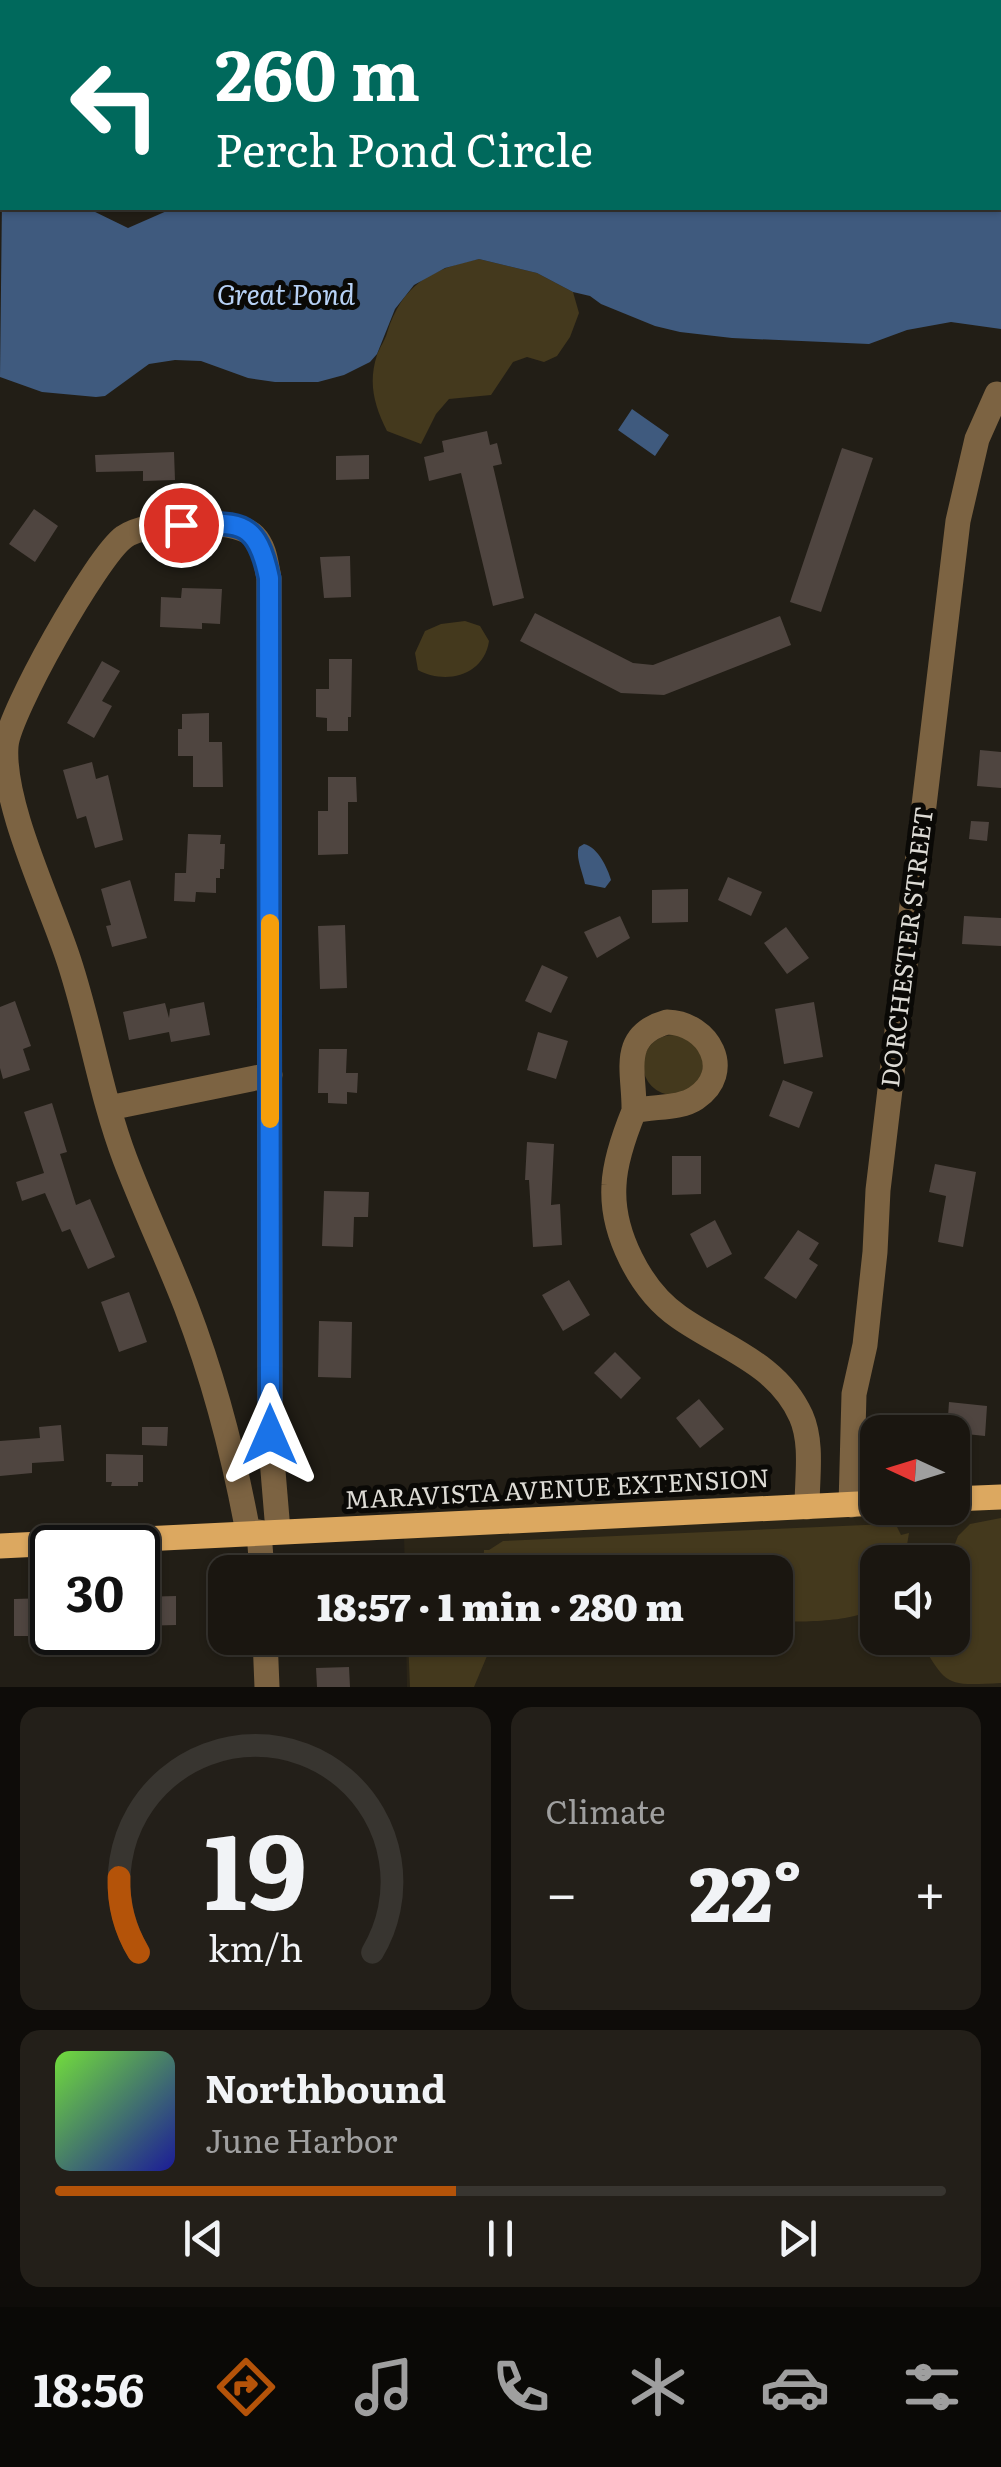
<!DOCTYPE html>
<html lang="en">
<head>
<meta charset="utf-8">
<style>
  :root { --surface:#1a1610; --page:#231f19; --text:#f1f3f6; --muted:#9f9f9f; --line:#383530; --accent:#b45309 }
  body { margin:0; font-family:Literata,serif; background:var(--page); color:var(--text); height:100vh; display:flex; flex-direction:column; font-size:38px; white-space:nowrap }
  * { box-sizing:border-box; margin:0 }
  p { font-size:32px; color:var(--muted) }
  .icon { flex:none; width:55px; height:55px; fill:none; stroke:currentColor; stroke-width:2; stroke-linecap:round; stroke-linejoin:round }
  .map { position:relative; height:1687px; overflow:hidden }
  .drawer { display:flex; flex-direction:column; gap:20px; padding:20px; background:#0e0c09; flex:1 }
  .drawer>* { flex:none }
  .guide { position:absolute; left:0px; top:0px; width:1002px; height:210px; box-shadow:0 2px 8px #0004,0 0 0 2px var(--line); background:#00695c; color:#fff; overflow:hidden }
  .needle { width:65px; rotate:274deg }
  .controls { position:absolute; left:860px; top:1415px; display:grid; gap:20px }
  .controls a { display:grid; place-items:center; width:110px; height:110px; border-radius:20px; background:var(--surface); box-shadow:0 2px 8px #0004,0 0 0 2px var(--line); font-size:50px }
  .speed { position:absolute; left:30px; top:1525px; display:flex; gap:20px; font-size:50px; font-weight:700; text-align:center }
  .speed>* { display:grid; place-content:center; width:130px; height:130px; border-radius:50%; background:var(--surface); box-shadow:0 2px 8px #0004,0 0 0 2px var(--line); line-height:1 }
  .speed .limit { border:5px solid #111; border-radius:15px; background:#fff; color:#111 }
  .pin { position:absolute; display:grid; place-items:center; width:85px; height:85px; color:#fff; margin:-42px; border:5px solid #fff; border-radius:50%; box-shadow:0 2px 10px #0007 }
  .me { position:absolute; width:110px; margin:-55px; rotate:0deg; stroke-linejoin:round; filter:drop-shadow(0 0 8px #0008) }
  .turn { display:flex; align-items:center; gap:35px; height:210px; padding:0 50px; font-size:45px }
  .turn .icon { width:130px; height:130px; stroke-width:2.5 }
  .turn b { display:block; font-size:70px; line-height:85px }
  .big { font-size:75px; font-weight:800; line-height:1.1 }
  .drawer .card { flex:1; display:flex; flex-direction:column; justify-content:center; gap:15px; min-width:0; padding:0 35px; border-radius:20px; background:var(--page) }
  .drawer .dial { align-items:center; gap:0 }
  .dial svg { height:260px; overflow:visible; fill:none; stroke:var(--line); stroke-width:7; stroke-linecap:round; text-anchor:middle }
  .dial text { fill:var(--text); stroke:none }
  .song { display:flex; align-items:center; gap:30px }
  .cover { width:120px; height:120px; border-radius:15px; background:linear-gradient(135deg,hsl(100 70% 55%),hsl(240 70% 35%)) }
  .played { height:10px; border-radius:5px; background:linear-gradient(90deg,var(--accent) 45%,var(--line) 45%) }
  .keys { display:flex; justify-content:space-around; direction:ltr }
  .heat { display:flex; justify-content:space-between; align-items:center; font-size:55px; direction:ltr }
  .drawer .tiles { flex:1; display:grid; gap:20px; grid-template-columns:1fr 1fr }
  .card:last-child { grid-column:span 2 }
  .trip { position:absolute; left:208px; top:1555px; width:585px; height:100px; border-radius:20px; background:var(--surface); box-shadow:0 2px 8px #0004,0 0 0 2px var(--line); font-weight:800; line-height:100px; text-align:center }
  .tab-bar { display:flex; height:160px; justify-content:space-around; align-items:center; background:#0a0906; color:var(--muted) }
  .tab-bar .icon { width:70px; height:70px }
  .tab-bar .on { color:var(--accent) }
  .tab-bar b { font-size:45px; color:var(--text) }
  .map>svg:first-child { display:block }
  .built { fill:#2b2517; fill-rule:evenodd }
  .green { fill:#44391d }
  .water { fill:#3f5a7e }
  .building { fill:#4f4540 }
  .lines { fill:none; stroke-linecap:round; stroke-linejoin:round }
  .minor { stroke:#7c6342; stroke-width:25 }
  .major { stroke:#dca860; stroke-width:25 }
  .route-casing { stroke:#114b97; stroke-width:25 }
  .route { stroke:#1a73e8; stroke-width:18 }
  .slow { stroke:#f59e0b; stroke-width:18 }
  .labels { text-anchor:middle; stroke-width:10; stroke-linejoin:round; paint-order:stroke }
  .street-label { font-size:25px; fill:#dddbd5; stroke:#0a0906 }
  .water-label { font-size:28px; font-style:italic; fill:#b7d1f5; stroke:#0a0906 }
</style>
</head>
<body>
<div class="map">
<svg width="1001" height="1687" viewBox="0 0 1001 1687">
  <rect width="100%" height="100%" fill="#221e16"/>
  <path class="built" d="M 1001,1508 L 1001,1687 L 407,1687 L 406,1638 L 775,1638 L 775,1572 L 405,1572 L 404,1538 ZM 878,1562 L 952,1562 L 952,1638 L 878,1638 Z"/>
  <path class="green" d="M 479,259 L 537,273 L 573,292 L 579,313 L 570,337 L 557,356 L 544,362 L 527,357 L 513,362 L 491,395 L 449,399 L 436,414 L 421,444 L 387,431 C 374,405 368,383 377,355 C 380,347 385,340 387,333 C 402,285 430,269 479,259 Z
    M 465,621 L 480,626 L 489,641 C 484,676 445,685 418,670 L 415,653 L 425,631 L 441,624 Z
    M643 1065a30 30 0 1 1 60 0a30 30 0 1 1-60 0Z
    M 1001,1518 L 1001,1683 C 943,1686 948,1686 918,1638 L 952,1638 L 952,1562 L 948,1562 L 958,1536 L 970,1524 Z
    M 888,1524 L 897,1527 L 901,1535 L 909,1533 L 907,1545 L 899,1562 L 878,1562 C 878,1574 881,1593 876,1603 C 865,1624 797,1621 775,1622 L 775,1572 L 487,1572 L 483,1565 L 484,1550 L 489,1550 L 503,1541 Z
    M 408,1638 L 476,1638 L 487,1656 L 474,1687 L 410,1687 Z"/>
  <path class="water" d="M 628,0 L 1001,0 L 1001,329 L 951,322 L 907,330 L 869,344 L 732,338 L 680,332 L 655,326 L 601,304 L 590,296 L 573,292 L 537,273 L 479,259 L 445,268 L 414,285 L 395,309 L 377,354 L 370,362 L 344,375 L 318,382 L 275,382 L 248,378 L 201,361 L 175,360 L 149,364 L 105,396 L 96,397 L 42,392 L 0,377 L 2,199 L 2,208 L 87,208 L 128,228 L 169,210 L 190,208 L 1000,208 L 1000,2 L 626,2 Z
    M 632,409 L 669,435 L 655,456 L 618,430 Z
    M 584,844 C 598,847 608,869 611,880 L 605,888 L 585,884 C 583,873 575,857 579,847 Z"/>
  <path class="building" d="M 487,431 L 490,445 L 497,443 L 502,464 L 493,466 L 524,598 L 493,606 L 461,473 L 429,481 L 424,457 L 444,452 L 442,441 Z
    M 842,448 L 873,458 L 821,612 L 790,602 Z
    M 174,452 L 175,480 L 143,481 L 143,471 L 96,472 L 95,455 Z
    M 369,455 L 369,479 L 336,480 L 336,456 Z
    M 34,509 L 58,526 L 35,562 L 9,544 Z
    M 350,556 L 351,597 L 324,598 L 320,557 Z
    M 182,588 L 222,589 L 220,624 L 202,623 L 202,629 L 160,627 L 161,597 L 181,598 Z
    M 535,613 L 633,663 L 653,665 L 780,616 L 791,645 L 664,695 L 621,693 L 520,641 Z
    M 329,659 L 352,659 L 351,717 L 348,717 L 348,731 L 327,731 L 327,718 L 316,717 L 316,689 L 329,689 Z
    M 102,661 L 120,671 L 102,701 L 112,706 L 94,738 L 67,723 Z
    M 209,713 L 209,742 L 222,742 L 223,787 L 193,787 L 193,756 L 178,756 L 178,729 L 182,729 L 182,714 Z
    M 980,750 L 1001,752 L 1001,788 L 977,786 Z
    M 92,762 L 96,779 L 108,775 L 123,840 L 95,848 L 86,816 L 77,819 L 63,770 Z
    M 328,777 L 356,777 L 357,802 L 348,802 L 348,854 L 318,855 L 318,811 L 328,811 Z
    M 971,821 L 989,822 L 987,841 L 969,839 Z
    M 188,834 L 221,835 L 220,844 L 225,844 L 224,869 L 220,869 L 220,878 L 216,878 L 216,893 L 196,892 L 195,902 L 174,901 L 175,873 L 186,873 Z
    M 728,877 L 762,892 L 751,916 L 718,900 Z
    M 130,880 L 147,938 L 112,947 L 106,926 L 111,925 L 101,889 Z
    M 688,889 L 688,922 L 652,923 L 652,890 Z
    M 620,916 L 630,938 L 597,958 L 584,932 Z
    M 964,916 L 1001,918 L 1001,946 L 962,944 Z
    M 345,925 L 347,988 L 320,989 L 318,926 Z
    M 786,927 L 809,958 L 787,974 L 764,943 Z
    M 542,965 L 568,977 L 551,1013 L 525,1001 Z
    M 15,1001 L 31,1046 L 23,1049 L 30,1070 L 3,1079 L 0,1068 L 0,1007 Z
    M 204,1002 L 210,1035 L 171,1042 L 169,1032 L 129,1040 L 123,1012 L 165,1003 L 169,1018 L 170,1009 Z
    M 814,1002 L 823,1057 L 784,1064 L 775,1009 Z
    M 538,1032 L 568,1041 L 556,1079 L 527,1070 Z
    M 319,1049 L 347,1049 L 346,1073 L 358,1073 L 357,1093 L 347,1092 L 347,1104 L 328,1103 L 328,1093 L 318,1093 Z
    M 783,1080 L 813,1092 L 799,1128 L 769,1116 Z
    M 52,1103 L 67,1152 L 60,1154 L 76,1205 L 90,1199 L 115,1257 L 88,1269 L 70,1229 L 62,1232 L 45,1193 L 22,1201 L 16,1182 L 44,1173 L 24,1112 Z
    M 527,1142 L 554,1144 L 551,1205 L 560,1204 L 562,1245 L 533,1247 L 529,1180 L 525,1180 Z
    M 672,1156 L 701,1156 L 701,1194 L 672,1195 Z
    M 935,1164 L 976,1172 L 963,1247 L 938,1242 L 946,1196 L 929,1192 Z
    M 324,1191 L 369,1192 L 368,1217 L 354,1217 L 353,1247 L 322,1246 Z
    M 715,1220 L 732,1254 L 707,1268 L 690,1234 Z
    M 798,1230 L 819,1243 L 809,1259 L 818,1265 L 796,1299 L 764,1278 Z
    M 569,1280 L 590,1315 L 563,1331 L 542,1295 Z
    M 129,1292 L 147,1342 L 119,1352 L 101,1302 Z
    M 319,1321 L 352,1322 L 351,1378 L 318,1377 Z
    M 615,1352 L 641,1378 L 621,1399 L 594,1373 Z
    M 699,1399 L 724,1429 L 700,1448 L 676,1418 Z
    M 949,1402 L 987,1406 L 985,1436 L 947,1432 Z
    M 61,1425 L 64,1461 L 32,1463 L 32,1473 L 0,1476 L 0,1441 L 40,1438 L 39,1427 Z
    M 142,1427 L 168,1427 L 167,1446 L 142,1445 Z
    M 106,1454 L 143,1455 L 143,1482 L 138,1482 L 138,1486 L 111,1486 L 112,1482 L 106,1482 Z
    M 176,1596 L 176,1625 L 138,1626 L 138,1597 Z
    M 50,1598 L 50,1636 L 14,1636 L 14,1599 Z
    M 349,1667 L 350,1687 L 317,1687 L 316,1668 Z"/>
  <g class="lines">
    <path class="minor" d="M 159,2 L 162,0
      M 0,148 L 2,145
      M 667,1022 C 709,1023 735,1072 696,1098 C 680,1109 653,1106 634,1111 C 635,1073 618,1036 667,1022 Z
      M 109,1108 L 270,1075
      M 634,1111 C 625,1133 615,1161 614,1185 C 611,1232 640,1290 679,1317 C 723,1348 777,1363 801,1416 C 813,1443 807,1478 807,1507
      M 851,1505 L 854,1394 L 865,1345 L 875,1252 L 878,1190 L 958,521 L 977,439 L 997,394
      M 248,1532 C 234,1456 214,1379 186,1306 C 167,1257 144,1209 125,1159 C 100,1093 90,1022 67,955 C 48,898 2,803 6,746 C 8,714 97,556 124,537 C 147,520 234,516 254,536 C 265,547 266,564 269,578 L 270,1435 L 278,1531
      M 259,1532 L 262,1572
      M 265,1638 L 267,1687"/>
    <path class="major" d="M 952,1499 L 1001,1497
      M 0,1546 L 878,1503"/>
  </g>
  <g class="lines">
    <defs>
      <path id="route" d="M 181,525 C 237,523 256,516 269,578 L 270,1435"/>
    </defs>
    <use href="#route" class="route-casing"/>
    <use href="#route" class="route"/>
    <path class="slow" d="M 270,923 L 270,1119"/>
  </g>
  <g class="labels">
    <g class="street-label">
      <text transform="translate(907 947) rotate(-83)" y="9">DORCHESTER STREET</text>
      <text transform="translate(557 1489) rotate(-3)" y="9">MARAVISTA AVENUE EXTENSION</text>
    </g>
    <g class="water-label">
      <text x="286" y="305">Great Pond</text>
    </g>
  </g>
</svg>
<div class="controls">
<a><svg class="needle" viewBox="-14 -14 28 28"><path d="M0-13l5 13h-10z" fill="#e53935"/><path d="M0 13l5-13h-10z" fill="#9f9f9f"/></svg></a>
<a><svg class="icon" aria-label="sound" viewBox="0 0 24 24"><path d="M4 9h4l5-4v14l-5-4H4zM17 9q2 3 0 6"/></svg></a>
</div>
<div class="speed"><div class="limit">30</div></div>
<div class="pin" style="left:181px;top:525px;background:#d93025"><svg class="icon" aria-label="arrive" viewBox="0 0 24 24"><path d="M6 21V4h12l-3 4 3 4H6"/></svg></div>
<svg class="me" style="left:270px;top:1435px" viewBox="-20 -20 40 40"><path d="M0-17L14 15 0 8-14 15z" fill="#1a73e8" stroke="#fff" stroke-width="4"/></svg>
<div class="trip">18:57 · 1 min · 280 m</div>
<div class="guide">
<div class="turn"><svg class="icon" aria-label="left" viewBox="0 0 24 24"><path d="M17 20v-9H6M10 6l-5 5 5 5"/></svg><div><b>260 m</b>Perch Pond Circle</div></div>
</div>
</div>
<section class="drawer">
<div class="tiles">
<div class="card dial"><svg viewBox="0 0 100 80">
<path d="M14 69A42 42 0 1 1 86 69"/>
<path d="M14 69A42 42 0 0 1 8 46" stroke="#b45309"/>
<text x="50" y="56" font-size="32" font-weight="700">19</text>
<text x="50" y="72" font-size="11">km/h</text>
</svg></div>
<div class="card"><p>Climate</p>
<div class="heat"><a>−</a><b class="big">22°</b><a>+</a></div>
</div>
<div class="card">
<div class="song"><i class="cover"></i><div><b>Northbound</b><p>June Harbor</p></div></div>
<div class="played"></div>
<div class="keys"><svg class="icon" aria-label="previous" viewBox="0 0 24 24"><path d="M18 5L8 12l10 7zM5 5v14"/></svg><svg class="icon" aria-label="pause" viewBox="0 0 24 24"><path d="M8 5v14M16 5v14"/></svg><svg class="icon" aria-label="next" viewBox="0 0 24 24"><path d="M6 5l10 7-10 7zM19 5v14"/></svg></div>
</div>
</div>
</section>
<nav class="tab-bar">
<b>18:56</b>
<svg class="icon on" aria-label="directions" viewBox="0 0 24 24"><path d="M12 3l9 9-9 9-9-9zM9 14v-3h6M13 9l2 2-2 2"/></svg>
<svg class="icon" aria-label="music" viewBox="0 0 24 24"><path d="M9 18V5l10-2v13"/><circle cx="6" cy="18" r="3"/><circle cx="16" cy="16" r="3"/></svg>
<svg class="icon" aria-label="phone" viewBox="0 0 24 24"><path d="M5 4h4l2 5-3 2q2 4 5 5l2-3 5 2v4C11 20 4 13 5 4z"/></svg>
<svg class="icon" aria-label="climate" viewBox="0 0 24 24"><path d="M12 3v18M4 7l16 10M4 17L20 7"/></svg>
<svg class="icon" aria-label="car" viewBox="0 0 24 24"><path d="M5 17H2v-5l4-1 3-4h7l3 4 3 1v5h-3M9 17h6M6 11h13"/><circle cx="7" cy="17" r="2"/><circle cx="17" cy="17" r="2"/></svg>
<svg class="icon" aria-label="filters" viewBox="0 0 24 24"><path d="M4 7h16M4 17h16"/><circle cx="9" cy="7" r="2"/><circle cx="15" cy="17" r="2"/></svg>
</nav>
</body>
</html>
